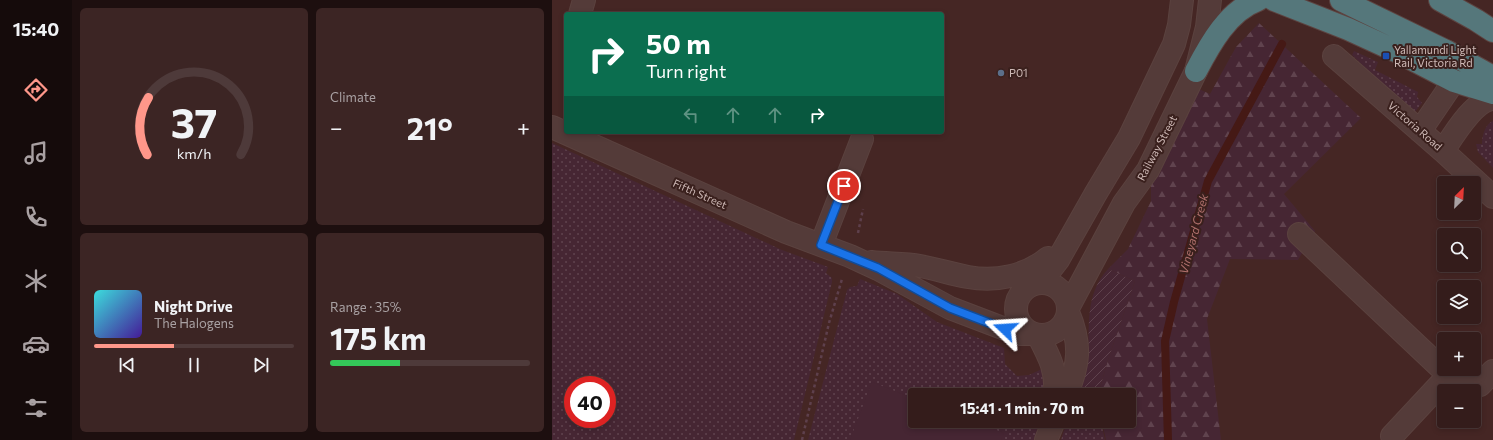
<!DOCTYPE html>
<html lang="en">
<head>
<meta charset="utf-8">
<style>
  :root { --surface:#341c1b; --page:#3c2524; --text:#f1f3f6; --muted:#a9a1a3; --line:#4e3a3a; --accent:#ff978a }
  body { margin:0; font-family:Commissioner,sans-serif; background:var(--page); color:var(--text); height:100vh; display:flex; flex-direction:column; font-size:15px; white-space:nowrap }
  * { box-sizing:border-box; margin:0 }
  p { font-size:13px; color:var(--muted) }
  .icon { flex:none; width:22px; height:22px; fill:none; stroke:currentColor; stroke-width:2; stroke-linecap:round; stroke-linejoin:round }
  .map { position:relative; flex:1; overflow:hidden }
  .sheet { display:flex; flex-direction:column; gap:8px; padding:8px; background:#1d0f0f; width:480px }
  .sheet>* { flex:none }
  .banner { position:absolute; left:12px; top:12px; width:380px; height:122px; border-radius:4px; box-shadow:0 2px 6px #0003,0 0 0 1px var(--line); background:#0b6e4f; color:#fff; overflow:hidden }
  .needle { width:26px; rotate:24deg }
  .controls { position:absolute; left:885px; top:176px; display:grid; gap:8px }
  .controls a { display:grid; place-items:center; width:44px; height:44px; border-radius:4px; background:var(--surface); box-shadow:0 2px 6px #0003,0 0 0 1px var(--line); font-size:20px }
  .speed { position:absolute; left:12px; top:376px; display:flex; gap:8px; font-size:20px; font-weight:700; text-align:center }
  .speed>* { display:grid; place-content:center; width:52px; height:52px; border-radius:50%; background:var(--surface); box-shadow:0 2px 6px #0003,0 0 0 1px var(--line); line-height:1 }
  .speed .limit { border:6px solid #d22; background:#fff; color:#111 }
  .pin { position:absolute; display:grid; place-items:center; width:34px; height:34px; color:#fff; margin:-17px; border:2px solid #fff; border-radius:50%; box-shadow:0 1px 4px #0007 }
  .me { position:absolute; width:44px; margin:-22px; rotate:290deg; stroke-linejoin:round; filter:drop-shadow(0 0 3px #0008) }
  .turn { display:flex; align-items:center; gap:14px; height:84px; padding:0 16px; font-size:18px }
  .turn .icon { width:52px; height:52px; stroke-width:2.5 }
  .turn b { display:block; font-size:28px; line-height:34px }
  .lanes { display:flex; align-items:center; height:38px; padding:0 16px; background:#0003; justify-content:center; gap:20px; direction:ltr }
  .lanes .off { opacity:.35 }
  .big { font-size:30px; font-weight:700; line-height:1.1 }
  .sheet .card { flex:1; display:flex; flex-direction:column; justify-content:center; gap:6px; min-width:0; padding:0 14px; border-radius:6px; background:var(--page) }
  .sheet .dial { align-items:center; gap:0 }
  .dial svg { height:104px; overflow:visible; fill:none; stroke:var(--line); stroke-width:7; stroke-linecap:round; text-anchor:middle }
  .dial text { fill:var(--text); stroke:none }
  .song { display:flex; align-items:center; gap:12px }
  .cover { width:48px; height:48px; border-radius:6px; background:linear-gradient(135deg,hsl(180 70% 55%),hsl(260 70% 35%)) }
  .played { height:4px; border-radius:2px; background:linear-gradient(90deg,var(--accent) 40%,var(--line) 40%) }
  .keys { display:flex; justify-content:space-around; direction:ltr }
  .heat { display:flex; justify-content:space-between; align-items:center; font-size:22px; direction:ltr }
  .charge { height:6px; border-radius:3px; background:linear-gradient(90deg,#34c759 35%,var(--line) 0) }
  .sheet .tiles { flex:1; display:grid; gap:8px; grid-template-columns:repeat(2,1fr) }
  .trip { position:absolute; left:356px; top:388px; width:228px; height:40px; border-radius:4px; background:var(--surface); box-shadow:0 2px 6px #0003,0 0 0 1px var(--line); font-weight:700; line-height:40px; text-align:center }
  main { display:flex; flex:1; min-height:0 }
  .menu { display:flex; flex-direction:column; width:72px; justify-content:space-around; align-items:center; background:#150b0b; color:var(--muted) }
  .menu .icon { width:28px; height:28px }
  .menu .on { color:var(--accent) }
  .menu b { font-size:18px; color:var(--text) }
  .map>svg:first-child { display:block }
  .grass { fill:url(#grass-dots); fill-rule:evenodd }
  .forest { fill:url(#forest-firs) }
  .garden { fill:url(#garden-furrows) }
  .pitch { fill:#462633 }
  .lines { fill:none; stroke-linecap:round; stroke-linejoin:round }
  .stream { stroke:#451915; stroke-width:8 }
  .minor-casing { stroke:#5b423f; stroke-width:24 }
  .highway-casing { stroke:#5c4340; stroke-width:24 }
  .path { stroke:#5e404c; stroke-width:2.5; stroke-dasharray:3 3; stroke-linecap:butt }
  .minor { stroke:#543b39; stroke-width:22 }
  .highway { stroke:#55777b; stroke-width:22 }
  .route-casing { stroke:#114b97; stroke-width:10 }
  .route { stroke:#1a73e8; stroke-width:7 }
  .transit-dot { fill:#1a4fb4; stroke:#3a201d; stroke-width:1.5 }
  .service-dot { fill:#5c6f8a; stroke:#3a201d; stroke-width:1.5 }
  .labels { text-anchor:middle; stroke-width:4; stroke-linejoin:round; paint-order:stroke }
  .poi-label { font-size:11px; fill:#ceb9b6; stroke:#3a201d; text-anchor:start }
  .street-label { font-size:11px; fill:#ceb9b6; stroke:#3a201d }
  .water-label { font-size:12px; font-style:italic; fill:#b0706c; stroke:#3a201d }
</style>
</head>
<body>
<main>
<nav class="menu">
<b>15:40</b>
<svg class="icon on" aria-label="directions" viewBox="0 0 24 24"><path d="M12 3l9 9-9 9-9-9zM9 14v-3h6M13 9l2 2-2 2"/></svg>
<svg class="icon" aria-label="music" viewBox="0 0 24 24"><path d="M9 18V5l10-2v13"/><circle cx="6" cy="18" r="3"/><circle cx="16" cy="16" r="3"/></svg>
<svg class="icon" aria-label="phone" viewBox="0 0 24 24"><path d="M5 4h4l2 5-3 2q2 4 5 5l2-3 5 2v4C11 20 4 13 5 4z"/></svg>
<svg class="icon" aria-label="climate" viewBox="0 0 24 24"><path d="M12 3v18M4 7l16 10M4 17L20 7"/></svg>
<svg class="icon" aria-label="car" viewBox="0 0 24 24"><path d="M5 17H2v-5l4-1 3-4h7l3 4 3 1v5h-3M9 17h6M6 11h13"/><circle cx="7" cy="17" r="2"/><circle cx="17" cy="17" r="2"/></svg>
<svg class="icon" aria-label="filters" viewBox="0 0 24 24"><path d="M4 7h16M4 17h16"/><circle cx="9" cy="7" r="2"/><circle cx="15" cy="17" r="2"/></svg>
</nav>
<section class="sheet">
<div class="tiles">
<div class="card dial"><svg viewBox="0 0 100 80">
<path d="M14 69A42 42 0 1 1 86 69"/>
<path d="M14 69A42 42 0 0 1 15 25" stroke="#ff978a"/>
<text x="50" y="56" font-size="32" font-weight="700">37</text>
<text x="50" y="72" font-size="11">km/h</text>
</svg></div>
<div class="card"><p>Climate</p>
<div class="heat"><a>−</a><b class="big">21°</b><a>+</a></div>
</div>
<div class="card">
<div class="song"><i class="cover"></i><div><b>Night Drive</b><p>The Halogens</p></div></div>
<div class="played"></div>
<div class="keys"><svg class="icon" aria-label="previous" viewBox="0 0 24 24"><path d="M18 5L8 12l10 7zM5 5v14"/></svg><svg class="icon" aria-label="pause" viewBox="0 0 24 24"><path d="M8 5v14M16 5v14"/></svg><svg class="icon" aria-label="next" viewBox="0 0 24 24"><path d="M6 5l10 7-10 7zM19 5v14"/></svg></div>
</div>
<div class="card"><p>Range · 35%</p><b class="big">175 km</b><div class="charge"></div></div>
</div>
</section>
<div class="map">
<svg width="941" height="440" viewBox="0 0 941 440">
  <defs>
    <pattern id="grass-dots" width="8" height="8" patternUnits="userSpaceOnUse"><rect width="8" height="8" fill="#462633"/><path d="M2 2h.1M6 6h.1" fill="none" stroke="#60434e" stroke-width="1.8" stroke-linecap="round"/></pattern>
    <pattern id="forest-firs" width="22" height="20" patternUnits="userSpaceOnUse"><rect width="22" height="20" fill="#462633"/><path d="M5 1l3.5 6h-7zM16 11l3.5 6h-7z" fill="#60434e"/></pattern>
    <pattern id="garden-furrows" width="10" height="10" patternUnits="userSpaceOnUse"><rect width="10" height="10" fill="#462633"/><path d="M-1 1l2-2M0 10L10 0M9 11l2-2" fill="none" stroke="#60434e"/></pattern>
  </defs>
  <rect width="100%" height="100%" fill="#452624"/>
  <path class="grass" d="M 802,51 L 826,62 L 823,70 L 866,92 L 865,97 L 870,103 L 862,113 L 859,112 L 800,55 Z
    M 941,121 L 941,168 L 926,152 L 924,144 L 930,144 C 930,136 933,124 941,121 Z
    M 0,143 L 230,250 L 276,267 L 274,273 L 280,278 L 280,282 L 242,440 L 0,440 ZM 21,385 L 55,385 L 55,419 L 21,419 Z
    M 308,279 L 345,294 L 385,322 L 452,348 L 453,364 L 465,376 L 477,375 L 490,369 L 492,395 L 363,395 L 363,421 L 487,421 L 483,440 L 256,440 L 295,290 L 298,287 L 305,286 Z
    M 515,421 L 549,421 L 553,440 L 509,440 Z"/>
  <path class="forest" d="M 707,23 L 809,118 L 732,194 L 763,231 L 746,260 L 678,259 L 655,319 L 669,440 L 554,440 L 550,421 L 577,421 L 577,395 L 546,395 L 556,360 L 583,281 L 556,269 L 576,249 L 599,201 L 599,179 L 642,87 L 658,94 L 684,47 Z"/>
  <path class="garden" d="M 556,269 L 583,281 L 556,360 L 546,395 L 525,395 C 530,384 535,372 536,360 C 538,328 532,295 556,269 Z"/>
  <path class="pitch" d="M 320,382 L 363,399 L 363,421 L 420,421 L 452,433 L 449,440 L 298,440 Z"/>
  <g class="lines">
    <path class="stream" d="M 616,440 L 613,341 L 622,302 L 656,181 L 730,44"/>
    <defs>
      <path id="minor" d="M 28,14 L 32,0
        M 782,56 L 891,151 L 941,197
        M 0,127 L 234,232 L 298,256 L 326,269 L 398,308 L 461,332 L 467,334 L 482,334
        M 868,131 L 902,81 L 904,66 L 896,52
        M 891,151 C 901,136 922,100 941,99
        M 747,234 L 908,386 L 928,385 L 941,371
        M 269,245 L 310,139
        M 319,262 C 336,264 352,263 368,266 C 384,269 400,274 416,277 C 444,282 474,276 496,258
        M464 309a26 26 0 1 1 52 0a26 26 0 1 1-52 0Z
        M 479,285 L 496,273 L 506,260 L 544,193 L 577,138 L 622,44 L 627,25 L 630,0
        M 516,308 L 572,203 L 596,170 L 644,71 L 655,27 L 658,0
        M 486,335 C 497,356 505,370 503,395
        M 514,395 C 528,364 529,343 516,312
        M 840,436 L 896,376
        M 494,440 L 502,421"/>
      <path id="highway" d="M 722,0 L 796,29 L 844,51 L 902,81 L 941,93
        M 789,0 L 896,52 L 941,77
        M 888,0 L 924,20 L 941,31
        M 644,71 C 658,44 676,11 706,0"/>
    </defs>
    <use href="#minor" class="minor-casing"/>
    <use href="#highway" class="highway-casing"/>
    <path class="path" d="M 306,233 L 311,209
      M 250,440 L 277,323 L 290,279"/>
    <use href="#minor" class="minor"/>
    <use href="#highway" class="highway"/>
  </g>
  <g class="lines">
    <defs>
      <path id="route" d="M 292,186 L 269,245 L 326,268 L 398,308 L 453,329"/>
    </defs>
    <use href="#route" class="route-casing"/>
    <use href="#route" class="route"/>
  </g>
  <rect class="transit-dot" x="830" y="52" width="8" height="8" rx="2"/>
  <circle class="service-dot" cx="449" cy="73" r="4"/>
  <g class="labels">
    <g class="poi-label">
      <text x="842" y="54">Yallamundi Light<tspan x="842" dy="13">Rail, Victoria Rd</tspan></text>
      <text x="457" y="77">P01</text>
    </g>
    <g class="street-label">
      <text transform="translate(863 126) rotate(41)" y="4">Victoria Road</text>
      <text transform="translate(605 148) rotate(-62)" y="4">Railway Street</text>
      <text transform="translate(148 194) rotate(24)" y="4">Fifth Street</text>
    </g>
    <g class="water-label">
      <text transform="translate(642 234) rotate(-75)" y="4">Vineyard Creek</text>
    </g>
  </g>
</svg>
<div class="controls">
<a><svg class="needle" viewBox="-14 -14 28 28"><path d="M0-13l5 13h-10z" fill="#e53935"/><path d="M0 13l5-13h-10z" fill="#a9a1a3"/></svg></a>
<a><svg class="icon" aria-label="search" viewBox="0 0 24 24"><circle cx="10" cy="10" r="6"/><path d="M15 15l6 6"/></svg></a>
<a><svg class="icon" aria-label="layers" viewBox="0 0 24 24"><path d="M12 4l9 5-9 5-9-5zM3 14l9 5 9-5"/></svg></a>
<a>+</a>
<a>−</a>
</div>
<div class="speed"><div class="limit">40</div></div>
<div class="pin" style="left:292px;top:186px;background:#d93025"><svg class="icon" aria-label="arrive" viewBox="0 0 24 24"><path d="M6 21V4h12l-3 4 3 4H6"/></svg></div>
<svg class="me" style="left:453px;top:329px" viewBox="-20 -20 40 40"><path d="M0-17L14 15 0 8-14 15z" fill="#1a73e8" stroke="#fff" stroke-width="4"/></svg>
<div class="trip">15:41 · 1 min · 70 m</div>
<div class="banner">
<div class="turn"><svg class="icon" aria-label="right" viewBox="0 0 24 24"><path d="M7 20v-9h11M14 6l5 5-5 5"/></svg><div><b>50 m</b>Turn right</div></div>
<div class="lanes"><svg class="icon off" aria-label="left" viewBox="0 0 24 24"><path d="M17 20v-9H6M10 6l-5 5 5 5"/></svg><svg class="icon off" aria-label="ahead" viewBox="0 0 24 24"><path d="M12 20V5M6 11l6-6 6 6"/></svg><svg class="icon off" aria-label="ahead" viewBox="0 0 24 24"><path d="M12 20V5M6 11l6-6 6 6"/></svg><svg class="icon" aria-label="right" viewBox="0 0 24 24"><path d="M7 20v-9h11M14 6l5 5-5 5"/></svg></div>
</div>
</div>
</main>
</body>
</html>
